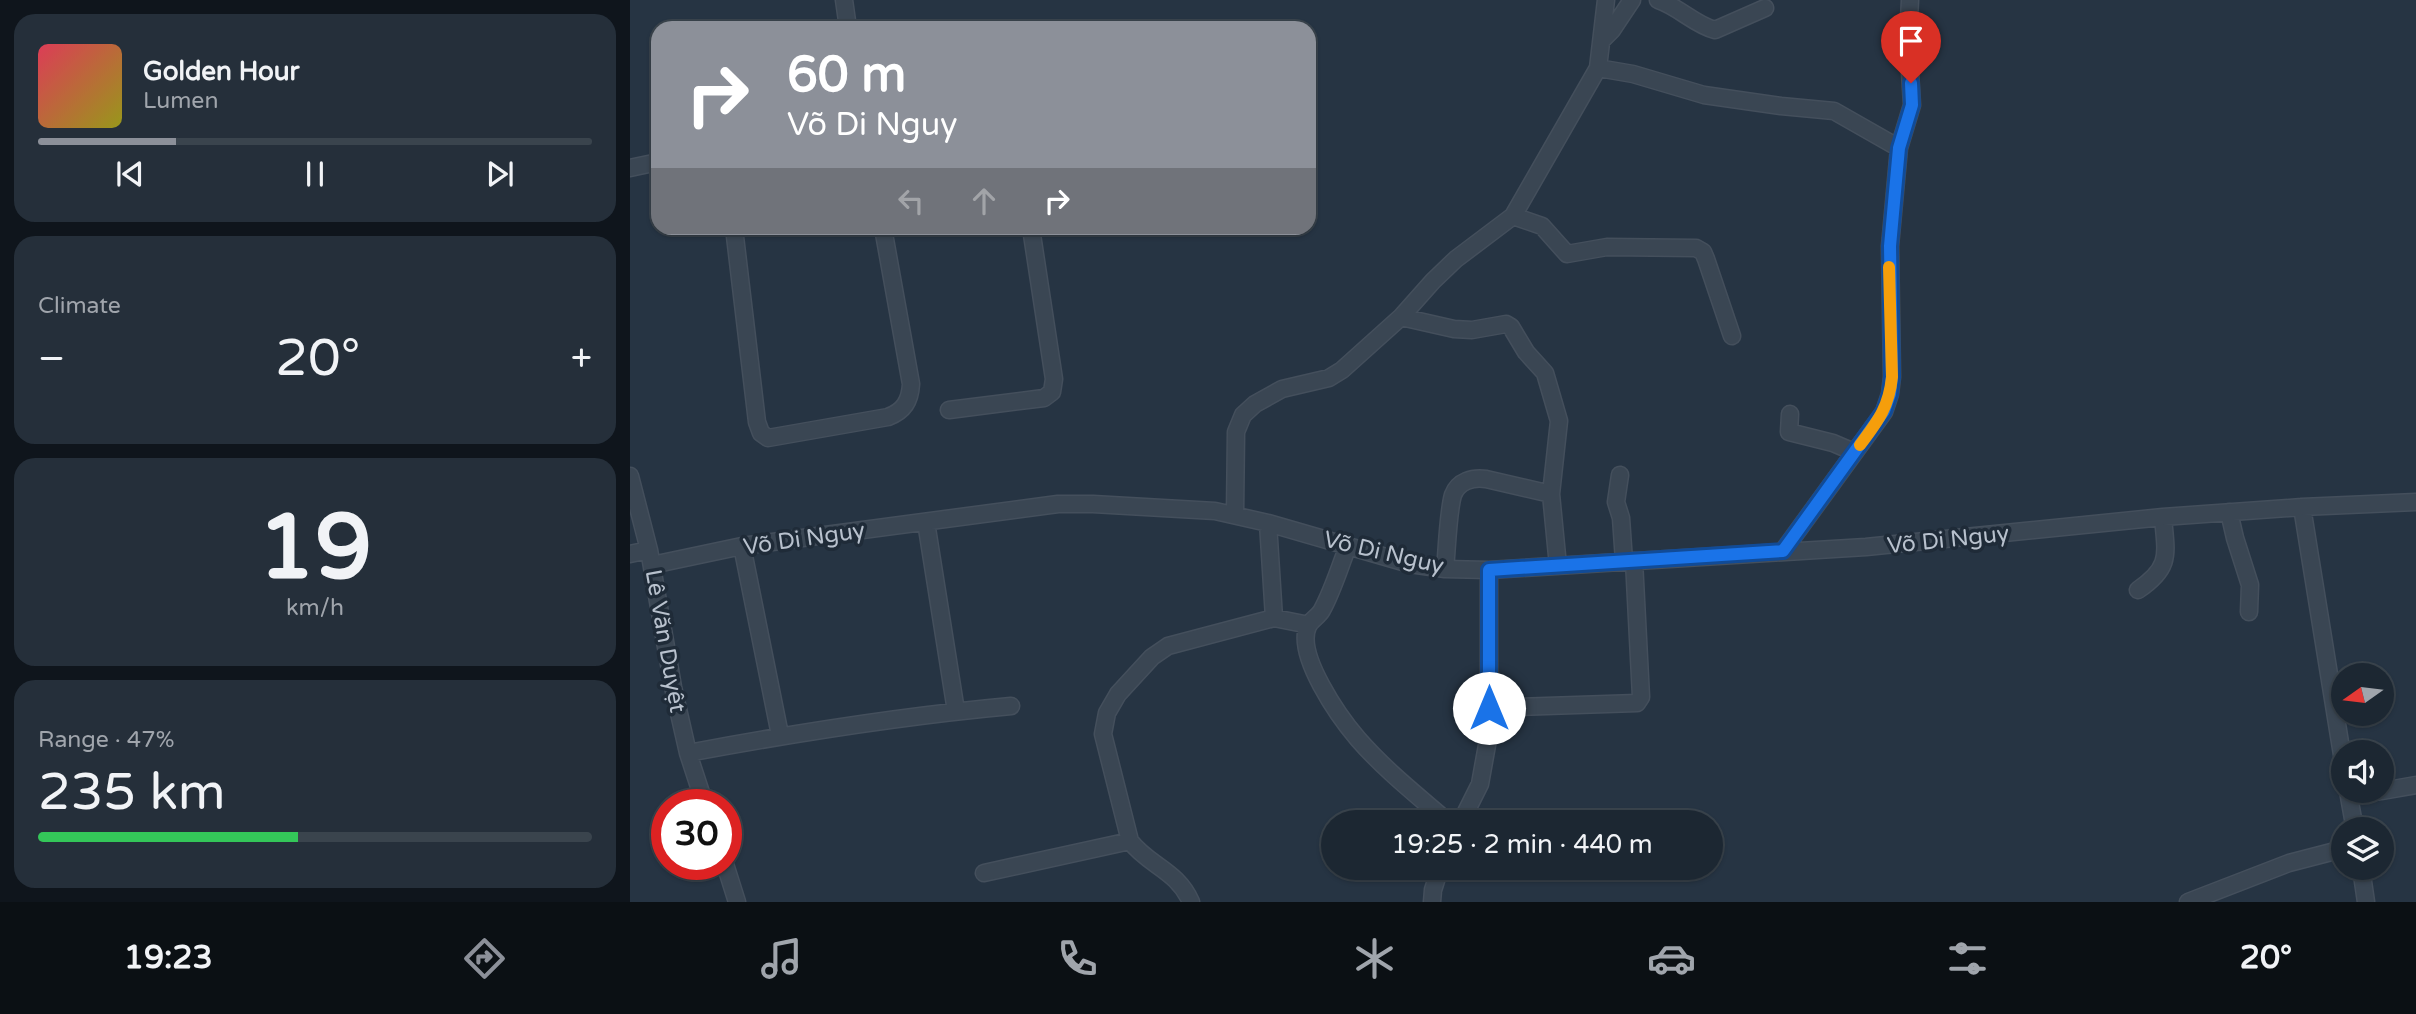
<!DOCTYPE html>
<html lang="en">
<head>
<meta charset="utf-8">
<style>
  :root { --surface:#1c2732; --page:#252f3a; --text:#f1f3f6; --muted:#a0a5ac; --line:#3a444d; --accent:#8c9099 }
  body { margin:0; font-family:"Varela Round",sans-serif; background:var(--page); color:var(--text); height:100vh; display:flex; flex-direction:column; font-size:26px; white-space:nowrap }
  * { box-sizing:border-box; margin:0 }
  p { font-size:23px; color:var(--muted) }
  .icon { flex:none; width:38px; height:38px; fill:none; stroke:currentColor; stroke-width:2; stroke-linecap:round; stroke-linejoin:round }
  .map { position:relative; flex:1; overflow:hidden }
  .panel { display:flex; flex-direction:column; gap:14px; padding:14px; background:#0f151c; width:630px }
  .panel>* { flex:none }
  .top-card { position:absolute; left:21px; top:21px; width:665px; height:214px; border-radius:21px; box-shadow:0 2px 5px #0004,0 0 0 2px var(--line); background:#8c9099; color:#fff; overflow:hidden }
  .needle { width:46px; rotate:256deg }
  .controls { position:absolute; left:1701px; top:663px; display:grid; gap:14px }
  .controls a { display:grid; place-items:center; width:63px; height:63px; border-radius:50%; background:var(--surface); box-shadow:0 2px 5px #0004,0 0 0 2px var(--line); font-size:35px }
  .speed { position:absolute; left:21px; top:789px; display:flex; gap:14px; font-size:35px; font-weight:700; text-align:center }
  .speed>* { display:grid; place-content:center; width:91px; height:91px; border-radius:50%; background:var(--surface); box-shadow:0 2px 5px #0004,0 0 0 2px var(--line); line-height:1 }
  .speed .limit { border:10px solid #d22; background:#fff; color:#111 }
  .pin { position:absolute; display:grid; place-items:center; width:60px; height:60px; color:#fff; margin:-72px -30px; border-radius:50% 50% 50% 0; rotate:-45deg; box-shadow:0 0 7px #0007 }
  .pin .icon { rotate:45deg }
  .me { position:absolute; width:77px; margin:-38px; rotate:0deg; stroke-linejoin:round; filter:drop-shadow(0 0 5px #0008) }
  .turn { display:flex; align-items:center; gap:24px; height:147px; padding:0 21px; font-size:32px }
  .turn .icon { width:91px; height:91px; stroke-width:2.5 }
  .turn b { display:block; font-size:49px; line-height:60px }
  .lanes { display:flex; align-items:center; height:66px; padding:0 21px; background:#0003; justify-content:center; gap:35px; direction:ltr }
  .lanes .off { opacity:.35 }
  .big { font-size:52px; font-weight:600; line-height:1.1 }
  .panel .card { flex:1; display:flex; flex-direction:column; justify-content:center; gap:10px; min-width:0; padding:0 24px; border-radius:21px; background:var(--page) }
  .panel .dial { align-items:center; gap:0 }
  .dial b { font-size:91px; line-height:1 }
  .song { display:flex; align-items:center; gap:21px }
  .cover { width:84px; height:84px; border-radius:10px; background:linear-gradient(135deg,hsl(350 70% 55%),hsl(60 70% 35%)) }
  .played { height:7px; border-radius:4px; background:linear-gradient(90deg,var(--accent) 25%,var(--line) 25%) }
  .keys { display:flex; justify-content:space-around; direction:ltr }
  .heat { display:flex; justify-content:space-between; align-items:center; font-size:38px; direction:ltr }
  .charge { height:10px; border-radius:5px; background:linear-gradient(90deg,#34c759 47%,var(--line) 0) }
  .trip { position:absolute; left:691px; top:810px; width:402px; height:70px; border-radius:35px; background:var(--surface); box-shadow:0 2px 5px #0004,0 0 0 2px var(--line); font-weight:600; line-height:70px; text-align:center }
  .tab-bar { display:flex; height:112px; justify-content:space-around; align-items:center; background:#0b1014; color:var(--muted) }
  .tab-bar .icon { width:49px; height:49px }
  .tab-bar .active { color:var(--accent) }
  .tab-bar b { font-size:32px; color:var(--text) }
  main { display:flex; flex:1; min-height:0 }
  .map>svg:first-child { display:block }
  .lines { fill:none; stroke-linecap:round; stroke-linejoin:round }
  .minor-casing { stroke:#444f5c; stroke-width:19 }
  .minor { stroke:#3a4653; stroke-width:16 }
  .route-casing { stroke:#114b97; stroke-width:18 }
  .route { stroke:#1a73e8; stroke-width:12 }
  .slow { stroke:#f59e0b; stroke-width:12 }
  .labels { text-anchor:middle; stroke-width:7; stroke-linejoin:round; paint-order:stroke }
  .street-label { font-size:23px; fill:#b8c1cd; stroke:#1f2b38 }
</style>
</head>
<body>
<main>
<section class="panel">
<div class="card">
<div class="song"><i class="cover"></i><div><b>Golden Hour</b><p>Lumen</p></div></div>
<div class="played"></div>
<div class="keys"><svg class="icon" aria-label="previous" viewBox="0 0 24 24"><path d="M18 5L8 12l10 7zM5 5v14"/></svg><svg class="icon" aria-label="pause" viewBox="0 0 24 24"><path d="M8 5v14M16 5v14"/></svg><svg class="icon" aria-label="next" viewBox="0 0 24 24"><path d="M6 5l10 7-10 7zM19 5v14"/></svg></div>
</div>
<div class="card"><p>Climate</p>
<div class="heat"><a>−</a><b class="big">20°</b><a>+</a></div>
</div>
<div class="card dial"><b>19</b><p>km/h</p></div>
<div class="card"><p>Range · 47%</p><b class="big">235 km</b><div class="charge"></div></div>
</section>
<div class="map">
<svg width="1786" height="902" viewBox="0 0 1786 902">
  <rect width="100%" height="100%" fill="#263443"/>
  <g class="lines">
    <defs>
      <path id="minor" d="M 214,0 L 218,28
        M 1028,0 C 1049,7 1065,25 1085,30 L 1135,8
        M 972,40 L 982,30 L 1002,0
        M 968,68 L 1003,74 L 1074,95 L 1151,106 L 1204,111 L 1269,148
        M 0,168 L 28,162
        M 883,216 L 912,226 L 937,254 L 977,247 L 1066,248 L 1073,252 L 1076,259 L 1102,336
        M 104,228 L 127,422 L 131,433 L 138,438 L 258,417 C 274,411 280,401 281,384 L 253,228
        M 771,317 L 824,329 L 842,330 L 876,324 L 881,327 L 896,352 L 915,373 L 929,421 L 921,494 L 928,566
        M 319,410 L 414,398 L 422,392 L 424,379 L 401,228
        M 1160,414 L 1159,432 L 1203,443 L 1224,452
        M 990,475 L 986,502 L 991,518 L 994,561
        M 0,476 L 19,550 L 43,687 L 58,753 L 75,805
        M 1672,507 L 1713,761
        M 1599,512 L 1605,538 L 1620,585 L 1619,612
        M 605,514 L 606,432 L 613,415 L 625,404 L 652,389 L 699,378 L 712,370 L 771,317 L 803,281 L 826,259 L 883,216 L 968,68 L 976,0
        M 296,522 L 326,711
        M 638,523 L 644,618
        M 112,546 L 150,735
        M 718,546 C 710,566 703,590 692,610 C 689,616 681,620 678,626 C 665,655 710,718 728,739 C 755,770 788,796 818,822
        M 1153,551 L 1254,412 L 1260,394 L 1262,377 L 1260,246 L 1269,148 L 1282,105 L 1278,39 L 1280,0
        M 0,554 L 19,550
        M 22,565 L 112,546 L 428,504 L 463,504 L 585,511 L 638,523 L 780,564 L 815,569 L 859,570 L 1236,547 L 1533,517 L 1672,507 L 1786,502
        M 815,569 C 817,550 818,512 823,495 C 828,481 843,477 856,479 L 921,494
        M 1508,590 C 1542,567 1536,554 1533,517
        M 859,708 L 1007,703 L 1011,697 L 1004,561
        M 58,753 C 165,733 273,716 381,706
        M 1718,791 L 1725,830
        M 1752,791 L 1786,785
        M 1719,796 L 1750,791
        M 831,822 L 850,784 L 859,734 L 859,570
        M 95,864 L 107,902
        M 902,868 L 905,869
        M 1731,868 L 1736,902
        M 354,873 L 500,841
        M 561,902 C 547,870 519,866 500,841 L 473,734 L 477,713 L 488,694 L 522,657 L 538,646 L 644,618 L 679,625
        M 802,902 L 803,890 L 810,868
        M 1558,902 L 1659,863 L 1713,849"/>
    </defs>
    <use href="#minor" class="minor-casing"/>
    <use href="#minor" class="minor"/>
  </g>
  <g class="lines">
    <defs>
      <path id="route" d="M 859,708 L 859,570 L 1153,551 L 1254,411 L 1260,394 L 1262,377 L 1260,246 L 1269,148 L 1282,105 L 1281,83"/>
    </defs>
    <use href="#route" class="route-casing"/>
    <use href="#route" class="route"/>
    <path class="slow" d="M 1230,445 C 1248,421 1259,407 1262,377 L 1259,267"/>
  </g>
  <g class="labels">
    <g class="street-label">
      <text transform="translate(174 538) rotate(-8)" y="8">Võ Di Nguy</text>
      <text transform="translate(1318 539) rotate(-6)" y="8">Võ Di Nguy</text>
      <text transform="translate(754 552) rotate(13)" y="8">Võ Di Nguy</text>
      <text transform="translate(36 641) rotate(80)" y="8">Lê Văn Duyệt</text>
    </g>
  </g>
</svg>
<div class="controls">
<a><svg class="needle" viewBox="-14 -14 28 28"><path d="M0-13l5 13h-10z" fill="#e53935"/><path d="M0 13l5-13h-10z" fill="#a0a5ac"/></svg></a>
<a><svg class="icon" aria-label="sound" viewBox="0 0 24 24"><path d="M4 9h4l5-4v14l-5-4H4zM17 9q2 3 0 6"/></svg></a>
<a><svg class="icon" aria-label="layers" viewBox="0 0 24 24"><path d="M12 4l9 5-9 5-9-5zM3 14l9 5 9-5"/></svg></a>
</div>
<div class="speed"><div class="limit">30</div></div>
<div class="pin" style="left:1281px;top:83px;background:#d93025"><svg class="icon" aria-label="arrive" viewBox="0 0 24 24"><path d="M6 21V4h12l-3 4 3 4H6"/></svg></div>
<svg class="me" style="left:859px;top:708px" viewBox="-20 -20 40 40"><circle r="19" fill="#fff"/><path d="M0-13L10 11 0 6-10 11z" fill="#1a73e8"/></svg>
<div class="trip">19:25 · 2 min · 440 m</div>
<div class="top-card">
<div class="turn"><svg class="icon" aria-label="right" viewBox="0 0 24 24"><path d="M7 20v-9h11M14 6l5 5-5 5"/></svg><div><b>60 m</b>Võ Di Nguy</div></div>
<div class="lanes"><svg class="icon off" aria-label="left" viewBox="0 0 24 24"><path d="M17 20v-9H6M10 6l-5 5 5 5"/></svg><svg class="icon off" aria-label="ahead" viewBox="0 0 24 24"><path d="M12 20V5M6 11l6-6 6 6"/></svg><svg class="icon" aria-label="right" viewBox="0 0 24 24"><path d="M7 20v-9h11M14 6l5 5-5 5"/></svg></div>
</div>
</div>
</main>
<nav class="tab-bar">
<b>19:23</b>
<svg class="icon active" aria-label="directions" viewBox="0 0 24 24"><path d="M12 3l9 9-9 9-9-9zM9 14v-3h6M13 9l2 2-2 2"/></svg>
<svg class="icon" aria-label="music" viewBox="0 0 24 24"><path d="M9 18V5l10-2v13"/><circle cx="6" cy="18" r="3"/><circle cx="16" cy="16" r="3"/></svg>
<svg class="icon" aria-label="phone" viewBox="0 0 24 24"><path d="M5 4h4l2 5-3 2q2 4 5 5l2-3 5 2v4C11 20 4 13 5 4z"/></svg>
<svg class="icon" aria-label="climate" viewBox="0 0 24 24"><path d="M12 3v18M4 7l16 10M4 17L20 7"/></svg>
<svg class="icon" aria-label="car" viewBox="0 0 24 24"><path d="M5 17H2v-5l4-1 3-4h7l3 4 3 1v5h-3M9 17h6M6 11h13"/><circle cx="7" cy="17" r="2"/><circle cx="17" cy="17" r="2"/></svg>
<svg class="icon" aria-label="filters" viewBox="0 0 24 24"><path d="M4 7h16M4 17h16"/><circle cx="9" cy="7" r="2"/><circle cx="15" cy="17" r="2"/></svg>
<b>20°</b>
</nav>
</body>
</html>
